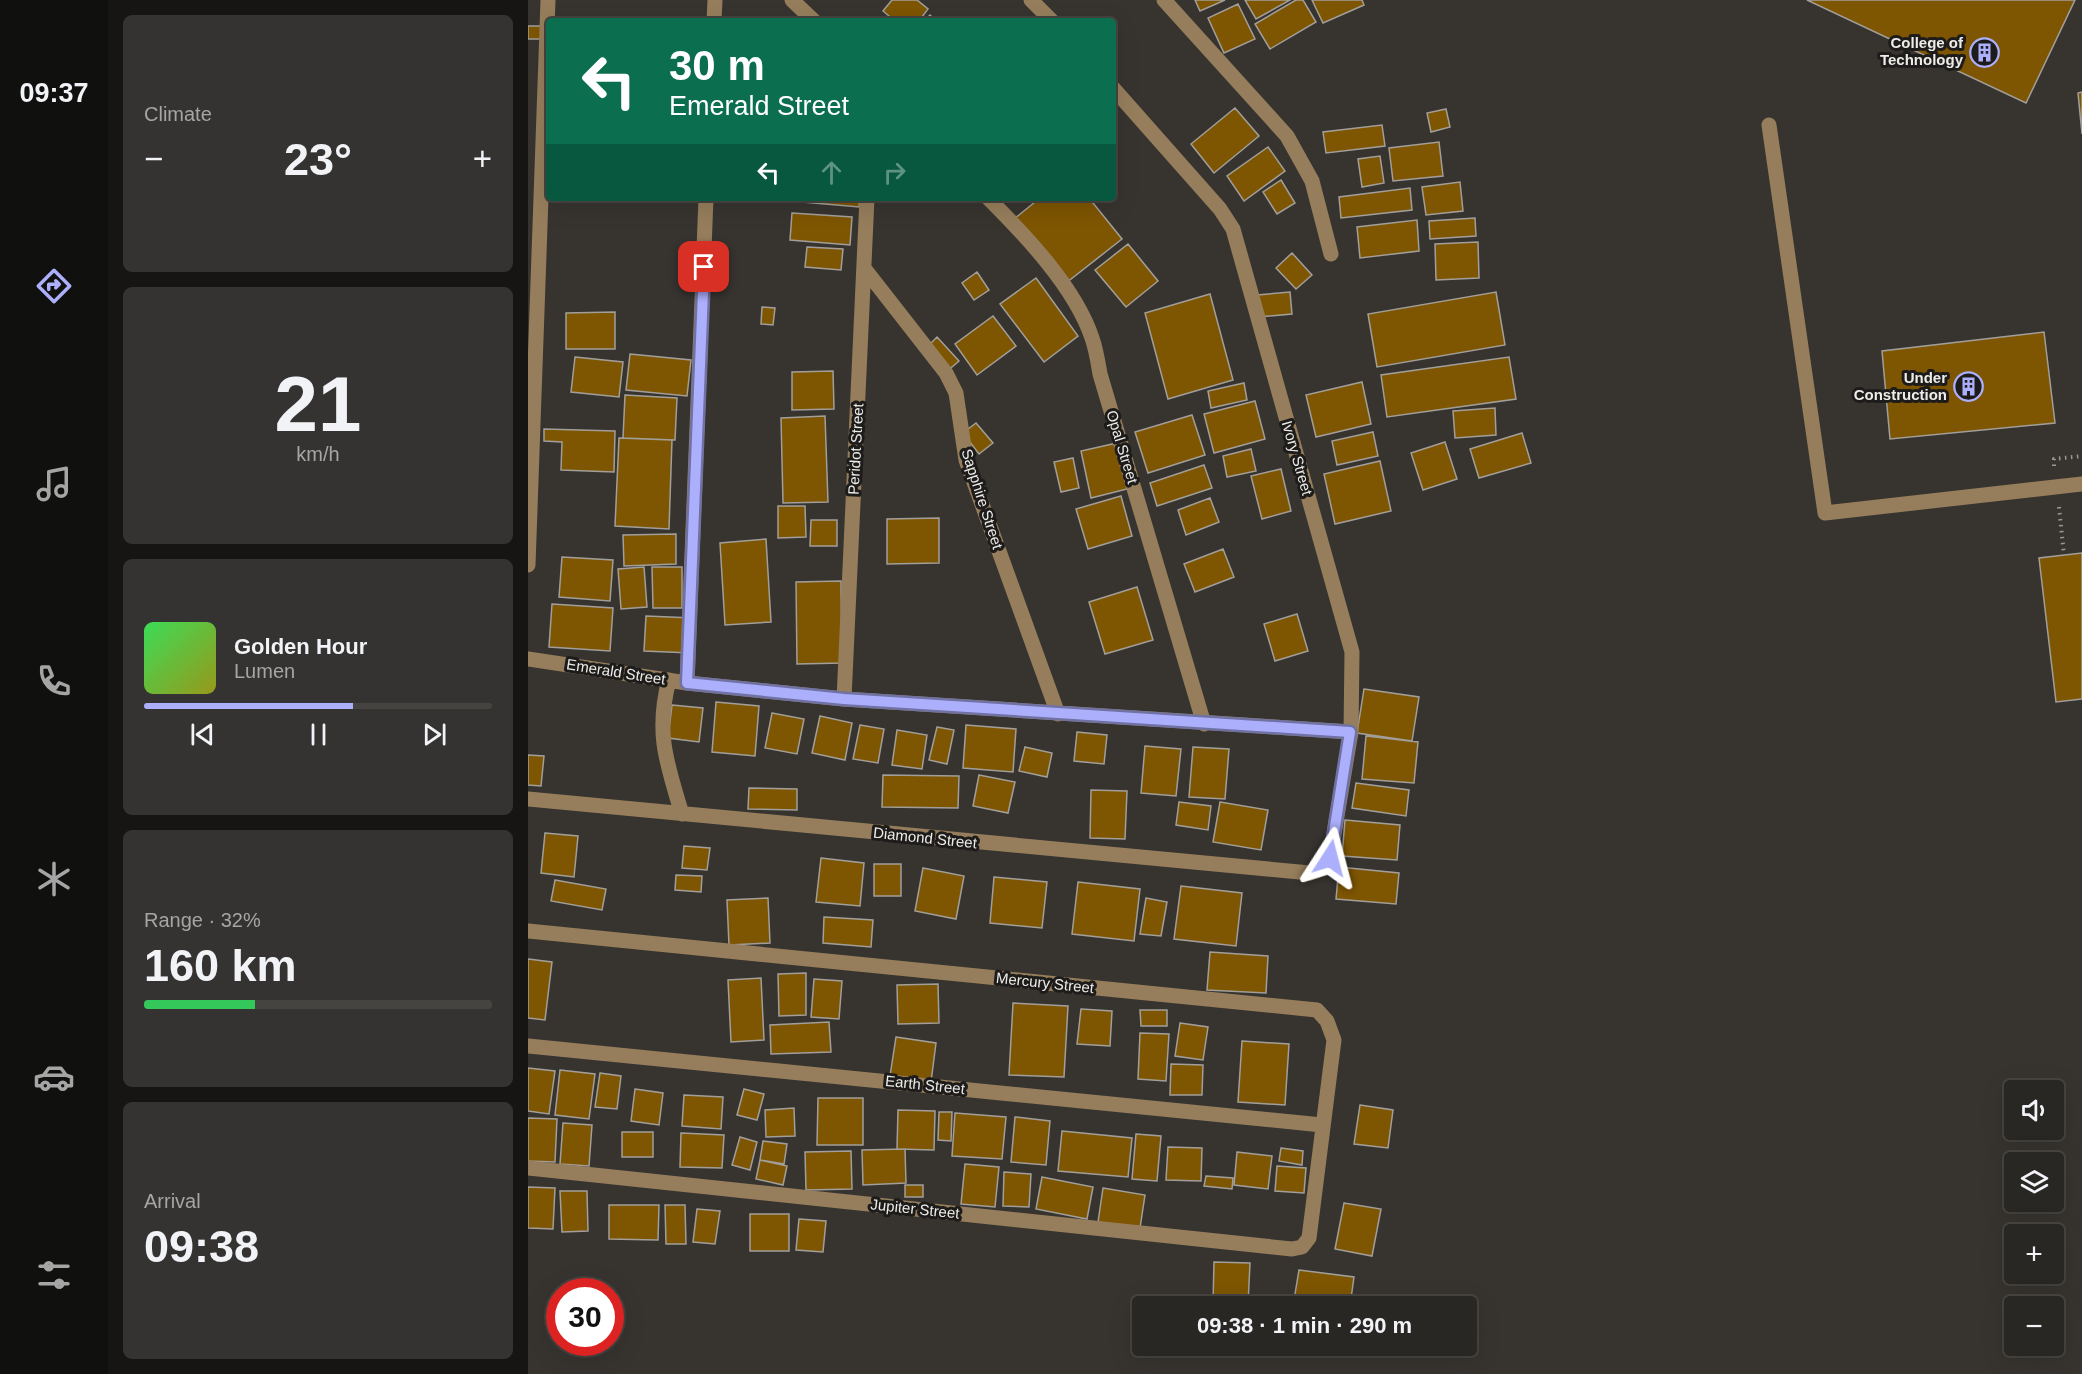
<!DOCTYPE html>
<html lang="en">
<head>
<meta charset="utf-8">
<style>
  :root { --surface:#292724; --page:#353331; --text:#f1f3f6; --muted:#a5a5a6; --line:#454441; --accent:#acaffb }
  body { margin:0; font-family:Helvetica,sans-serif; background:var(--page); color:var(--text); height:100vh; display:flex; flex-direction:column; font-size:22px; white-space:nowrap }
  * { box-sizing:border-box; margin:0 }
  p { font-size:20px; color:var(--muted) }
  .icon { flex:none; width:33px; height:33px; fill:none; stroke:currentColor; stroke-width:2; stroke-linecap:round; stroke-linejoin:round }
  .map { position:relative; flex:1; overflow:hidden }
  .panel { display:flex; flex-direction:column; gap:15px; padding:15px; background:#171514; width:420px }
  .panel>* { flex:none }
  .banner { position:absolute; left:18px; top:18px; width:570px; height:183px; border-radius:6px; box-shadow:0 6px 24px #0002,0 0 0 2px var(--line); background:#0b6e4f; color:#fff; overflow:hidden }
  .controls { position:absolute; left:1476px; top:1080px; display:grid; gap:12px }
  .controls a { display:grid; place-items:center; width:60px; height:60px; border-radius:6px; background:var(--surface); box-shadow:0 6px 24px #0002,0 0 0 2px var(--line); font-size:30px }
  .speed { position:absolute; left:18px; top:1278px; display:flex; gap:12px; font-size:30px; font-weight:700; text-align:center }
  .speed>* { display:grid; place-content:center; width:78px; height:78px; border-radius:50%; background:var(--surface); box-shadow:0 6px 24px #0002,0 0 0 2px var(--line); line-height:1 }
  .speed .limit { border:9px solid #d22; background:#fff; color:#111 }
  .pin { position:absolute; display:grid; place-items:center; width:51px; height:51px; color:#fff; margin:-26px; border-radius:12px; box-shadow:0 3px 9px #0006 }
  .me { position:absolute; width:66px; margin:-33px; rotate:9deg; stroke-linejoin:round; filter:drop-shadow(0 0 4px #0008) }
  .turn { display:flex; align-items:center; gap:21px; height:126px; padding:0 24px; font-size:27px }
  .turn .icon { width:78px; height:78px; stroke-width:2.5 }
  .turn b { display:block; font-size:42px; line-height:51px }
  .lanes { display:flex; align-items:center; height:57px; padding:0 24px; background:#0003; justify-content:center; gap:30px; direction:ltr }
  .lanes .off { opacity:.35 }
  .big { font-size:45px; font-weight:700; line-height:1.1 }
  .panel .tile { flex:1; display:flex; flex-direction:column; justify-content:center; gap:9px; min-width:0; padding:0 21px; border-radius:9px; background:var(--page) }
  .panel .dial { align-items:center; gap:0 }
  .dial b { font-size:78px; line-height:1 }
  .song { display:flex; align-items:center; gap:18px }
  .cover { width:72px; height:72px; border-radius:9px; background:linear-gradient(135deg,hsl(130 70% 55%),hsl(60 70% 35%)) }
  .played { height:6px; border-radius:3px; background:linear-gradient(90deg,var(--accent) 60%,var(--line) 60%) }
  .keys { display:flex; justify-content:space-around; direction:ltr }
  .heat { display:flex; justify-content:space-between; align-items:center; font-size:33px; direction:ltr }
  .charge { height:9px; border-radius:4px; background:linear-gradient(90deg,#34c759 32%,var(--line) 0) }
  .trip { position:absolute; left:604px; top:1296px; width:345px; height:60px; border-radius:6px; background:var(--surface); box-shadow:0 6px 24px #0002,0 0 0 2px var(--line); font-weight:700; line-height:60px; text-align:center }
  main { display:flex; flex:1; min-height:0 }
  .tab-bar { display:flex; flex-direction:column; width:108px; justify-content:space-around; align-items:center; background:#10100e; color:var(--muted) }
  .tab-bar .icon { width:42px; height:42px }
  .tab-bar .on { color:var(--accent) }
  .tab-bar b { font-size:27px; color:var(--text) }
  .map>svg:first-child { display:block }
  .building { fill:#7e5501; stroke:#a29f9a; stroke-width:1.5 }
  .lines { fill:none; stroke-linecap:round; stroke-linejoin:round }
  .path { stroke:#9a9894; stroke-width:4; stroke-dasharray:1.5 4.5; stroke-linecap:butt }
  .minor { stroke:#967e5c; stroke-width:15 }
  .route-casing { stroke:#7072a3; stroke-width:15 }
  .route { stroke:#acaffb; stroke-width:10 }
  .labels { text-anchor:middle; stroke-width:6; stroke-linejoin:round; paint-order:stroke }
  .poi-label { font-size:15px; font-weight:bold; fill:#edece9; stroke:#1d1c1a; text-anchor:end }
  .street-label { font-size:15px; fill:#edece9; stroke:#1d1c1a }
</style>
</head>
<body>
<main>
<nav class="tab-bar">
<b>09:37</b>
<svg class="icon on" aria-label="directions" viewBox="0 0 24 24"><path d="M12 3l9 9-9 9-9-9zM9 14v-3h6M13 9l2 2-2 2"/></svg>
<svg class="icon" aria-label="music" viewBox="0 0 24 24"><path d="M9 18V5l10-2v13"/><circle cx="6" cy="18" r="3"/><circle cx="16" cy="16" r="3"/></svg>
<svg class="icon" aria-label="phone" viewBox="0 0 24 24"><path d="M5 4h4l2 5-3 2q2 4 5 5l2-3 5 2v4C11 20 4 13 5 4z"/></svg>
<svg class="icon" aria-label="climate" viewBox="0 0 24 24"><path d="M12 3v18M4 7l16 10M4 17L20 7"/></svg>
<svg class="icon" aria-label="car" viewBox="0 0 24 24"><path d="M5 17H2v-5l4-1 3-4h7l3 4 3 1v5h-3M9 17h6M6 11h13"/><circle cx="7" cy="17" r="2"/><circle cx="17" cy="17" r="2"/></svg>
<svg class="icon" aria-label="filters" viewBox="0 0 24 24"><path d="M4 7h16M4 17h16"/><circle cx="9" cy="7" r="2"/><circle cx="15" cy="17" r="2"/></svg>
</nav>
<section class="panel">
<div class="tile"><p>Climate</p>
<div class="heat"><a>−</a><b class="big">23°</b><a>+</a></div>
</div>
<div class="tile dial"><b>21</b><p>km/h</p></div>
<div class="tile">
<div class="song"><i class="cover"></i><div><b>Golden Hour</b><p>Lumen</p></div></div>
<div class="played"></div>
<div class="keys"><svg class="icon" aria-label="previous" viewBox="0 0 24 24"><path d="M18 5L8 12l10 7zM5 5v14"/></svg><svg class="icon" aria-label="pause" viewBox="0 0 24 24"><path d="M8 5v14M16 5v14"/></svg><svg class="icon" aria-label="next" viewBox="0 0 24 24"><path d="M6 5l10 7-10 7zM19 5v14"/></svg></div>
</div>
<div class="tile"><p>Range · 32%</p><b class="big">160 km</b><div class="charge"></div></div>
<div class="tile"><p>Arrival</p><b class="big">09:38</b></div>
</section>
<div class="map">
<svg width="1554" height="1374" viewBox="0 0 1554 1374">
  <rect width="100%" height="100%" fill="#373430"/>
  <path class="building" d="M 364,0 L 389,0 L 400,9 L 391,21 L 367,21 L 355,11 Z
    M 667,0 L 697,0 L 672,11 Z
    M 717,0 L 762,0 L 728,19 Z
    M 768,0 L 775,0 L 788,22 L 742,49 L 727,24 Z
    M 784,0 L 834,0 L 836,5 L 795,23 Z
    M 1279,0 L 1547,0 L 1498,103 Z
    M 710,4 L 727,39 L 696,53 L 680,18 Z
    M 402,15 L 408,21 L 396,21 Z
    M 0,26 L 16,26 L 16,39 L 0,39 Z
    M 1554,92 L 1554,134 L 1550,93 Z
    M 707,108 L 731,136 L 686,173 L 663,144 Z
    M 918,109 L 922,127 L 903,132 L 899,113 Z
    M 854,125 L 857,146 L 798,153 L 795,132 Z
    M 911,142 L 915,176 L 865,181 L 861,148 Z
    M 740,147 L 757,171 L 716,201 L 699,176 Z
    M 852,156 L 856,183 L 834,187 L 830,159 Z
    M 753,180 L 767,203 L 749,214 L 735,192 Z
    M 932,182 L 935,211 L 898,215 L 894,187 Z
    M 882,188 L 884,210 L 813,218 L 811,197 Z
    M 263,198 L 332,198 L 331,207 L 263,201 Z
    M 512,198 L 561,198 L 594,239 L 538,283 L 486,219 Z
    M 264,213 L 324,217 L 322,245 L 262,240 Z
    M 947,218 L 948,236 L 902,239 L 901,221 Z
    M 889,220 L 891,251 L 832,258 L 829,227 Z
    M 950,242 L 951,278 L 908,280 L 907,244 Z
    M 600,244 L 630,281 L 598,307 L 567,270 Z
    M 279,247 L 315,249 L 313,270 L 277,267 Z
    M 764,253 L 784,275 L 768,289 L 748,268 Z
    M 449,272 L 461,290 L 446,300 L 434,283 Z
    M 508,278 L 550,336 L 516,362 L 472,304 Z
    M 762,292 L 764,314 L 731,317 L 729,295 Z
    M 968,292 L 977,345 L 849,367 L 840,314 Z
    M 682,294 L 705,380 L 640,399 L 617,313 Z
    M 234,307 L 247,308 L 245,325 L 233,324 Z
    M 87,312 L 87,349 L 38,349 L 38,313 Z
    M 465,316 L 488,346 L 449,375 L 427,344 Z
    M 1516,332 L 1527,423 L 1362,439 L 1354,351 Z
    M 409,337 L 431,361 L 417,373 L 396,350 Z
    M 102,354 L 163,360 L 159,396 L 98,390 Z
    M 47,357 L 95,362 L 91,397 L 43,392 Z
    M 981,357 L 988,399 L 859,417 L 853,375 Z
    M 305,371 L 306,409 L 264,410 L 264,372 Z
    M 834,382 L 843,424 L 788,437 L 778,395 Z
    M 716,383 L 719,400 L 683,408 L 680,391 Z
    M 97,395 L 149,398 L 147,440 L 95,438 Z
    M 727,401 L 737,439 L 686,453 L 676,414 Z
    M 967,408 L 968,435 L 927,438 L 925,411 Z
    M 664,415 L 677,455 L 620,473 L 607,432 Z
    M 297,416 L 300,502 L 255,503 L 253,418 Z
    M 448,423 L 465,443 L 451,454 L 435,433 Z
    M 16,429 L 87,431 L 86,472 L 33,470 L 34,442 L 16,441 Z
    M 845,432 L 850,456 L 809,465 L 804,441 Z
    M 994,433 L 1003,463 L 951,478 L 942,449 Z
    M 91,438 L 144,440 L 141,529 L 87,526 Z
    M 917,442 L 929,479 L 895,490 L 883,453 Z
    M 589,443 L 599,489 L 563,498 L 553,451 Z
    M 723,449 L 728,471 L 699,477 L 695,456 Z
    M 545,458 L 551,488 L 533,492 L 526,462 Z
    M 852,461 L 863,511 L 807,524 L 796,474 Z
    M 676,465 L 684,488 L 629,506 L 622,483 Z
    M 753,469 L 763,511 L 734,519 L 723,476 Z
    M 593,496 L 604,536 L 560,549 L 548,509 Z
    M 682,498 L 691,522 L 658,535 L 650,510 Z
    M 250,506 L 277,506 L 278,537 L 250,538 Z
    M 411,518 L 411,563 L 359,564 L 359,519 Z
    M 283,520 L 309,520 L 309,546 L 282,546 Z
    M 148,534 L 148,564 L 96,566 L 95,535 Z
    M 238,539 L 243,622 L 197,625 L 192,543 Z
    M 695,549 L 706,577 L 667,592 L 656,564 Z
    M 1554,553 L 1554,699 L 1528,702 L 1511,558 Z
    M 34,557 L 85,560 L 82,601 L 31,597 Z
    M 116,567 L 119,607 L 93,609 L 90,569 Z
    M 124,567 L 154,567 L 154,608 L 125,608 Z
    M 313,581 L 314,663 L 269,664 L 268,582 Z
    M 609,587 L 625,640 L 577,654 L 561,602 Z
    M 24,604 L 85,608 L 82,651 L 21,647 Z
    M 769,614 L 780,651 L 747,661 L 736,624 Z
    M 118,616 L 165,618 L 163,653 L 116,651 Z
    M 836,689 L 891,697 L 884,741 L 829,733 Z
    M 188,702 L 231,706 L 227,756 L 184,752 Z
    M 144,705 L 175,708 L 171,742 L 140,738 Z
    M 244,713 L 276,719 L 269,754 L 237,748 Z
    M 292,716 L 324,723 L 317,760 L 284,753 Z
    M 332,725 L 356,729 L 350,763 L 325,759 Z
    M 438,725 L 488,729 L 485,772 L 435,768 Z
    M 409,727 L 426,730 L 419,764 L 401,760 Z
    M 369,730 L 399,735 L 394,769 L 364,765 Z
    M 549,732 L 579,735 L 576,764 L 546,761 Z
    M 838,736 L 890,742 L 886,783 L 834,779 Z
    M 617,746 L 653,749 L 648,796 L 613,793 Z
    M 497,747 L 524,753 L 519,777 L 491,771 Z
    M 665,747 L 701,749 L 697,799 L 661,797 Z
    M 0,755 L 16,756 L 13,786 L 0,785 Z
    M 355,775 L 431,776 L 430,808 L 354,807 Z
    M 451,775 L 487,782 L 480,813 L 445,806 Z
    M 828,783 L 881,790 L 878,816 L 824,808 Z
    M 221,788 L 269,789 L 269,810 L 220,809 Z
    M 563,790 L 599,791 L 597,839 L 562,838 Z
    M 651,802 L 683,806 L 680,830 L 648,825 Z
    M 692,802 L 740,810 L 733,850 L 685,842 Z
    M 817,820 L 872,825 L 869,860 L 814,856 Z
    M 17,833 L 50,836 L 46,877 L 13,873 Z
    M 156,846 L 182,848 L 179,870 L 154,868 Z
    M 293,858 L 336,863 L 332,906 L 288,902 Z
    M 346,864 L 373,864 L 373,896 L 346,896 Z
    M 811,867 L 871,873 L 868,904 L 808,899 Z
    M 395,868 L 436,876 L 428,919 L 387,911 Z
    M 148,875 L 174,876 L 173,892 L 147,890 Z
    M 466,877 L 519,882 L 514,928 L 462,923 Z
    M 27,880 L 78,889 L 74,910 L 23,901 Z
    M 550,882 L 612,889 L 606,941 L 544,934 Z
    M 653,886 L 714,893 L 708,946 L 646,939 Z
    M 240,898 L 242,943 L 201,945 L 199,900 Z
    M 618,898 L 639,902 L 633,936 L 612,934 Z
    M 296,917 L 345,920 L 343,947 L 295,943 Z
    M 682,952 L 740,956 L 738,993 L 679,990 Z
    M 0,959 L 24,962 L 17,1020 L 0,1018 Z
    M 278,973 L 278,1015 L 251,1016 L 250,974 Z
    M 233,978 L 236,1040 L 203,1042 L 200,980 Z
    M 286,979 L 314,981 L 311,1019 L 283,1017 Z
    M 410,984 L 411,1023 L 370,1024 L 369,985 Z
    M 485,1003 L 540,1006 L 536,1077 L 481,1075 Z
    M 553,1009 L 584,1011 L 582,1046 L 549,1044 Z
    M 612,1010 L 639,1010 L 639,1026 L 613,1026 Z
    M 301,1022 L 303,1052 L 243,1054 L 242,1025 Z
    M 652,1023 L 680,1027 L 675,1060 L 647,1056 Z
    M 612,1033 L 641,1034 L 638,1081 L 610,1079 Z
    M 368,1037 L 408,1043 L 403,1082 L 362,1076 Z
    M 714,1041 L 761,1044 L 757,1105 L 710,1102 Z
    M 643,1064 L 675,1065 L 674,1095 L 642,1095 Z
    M 0,1068 L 27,1071 L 21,1114 L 0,1111 Z
    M 32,1070 L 67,1074 L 61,1119 L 27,1115 Z
    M 72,1073 L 93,1076 L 89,1109 L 67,1107 Z
    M 107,1089 L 135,1093 L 131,1125 L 103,1121 Z
    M 216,1089 L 236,1094 L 229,1120 L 209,1115 Z
    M 156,1095 L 195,1097 L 193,1129 L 154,1126 Z
    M 290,1098 L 335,1098 L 335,1145 L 289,1145 Z
    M 832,1105 L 865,1110 L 860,1148 L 826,1144 Z
    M 266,1108 L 267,1136 L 238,1137 L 237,1110 Z
    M 370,1110 L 407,1111 L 406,1150 L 369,1149 Z
    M 411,1112 L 424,1112 L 423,1141 L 410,1140 Z
    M 427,1113 L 478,1117 L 474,1159 L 424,1156 Z
    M 487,1117 L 522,1121 L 518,1165 L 483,1162 Z
    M 0,1118 L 29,1119 L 27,1162 L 0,1161 Z
    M 35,1123 L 64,1125 L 61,1166 L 32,1164 Z
    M 534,1131 L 604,1138 L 600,1177 L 530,1171 Z
    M 94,1132 L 125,1132 L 125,1157 L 94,1157 Z
    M 153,1133 L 196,1135 L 194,1168 L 152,1167 Z
    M 608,1134 L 633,1136 L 629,1181 L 604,1179 Z
    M 212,1137 L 229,1142 L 222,1170 L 204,1165 Z
    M 235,1141 L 259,1144 L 256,1164 L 232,1160 Z
    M 640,1147 L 674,1148 L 673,1181 L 638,1180 Z
    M 753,1148 L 775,1151 L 774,1165 L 751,1161 Z
    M 377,1149 L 378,1183 L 335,1185 L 334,1150 Z
    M 323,1151 L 324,1189 L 278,1190 L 277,1152 Z
    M 709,1152 L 744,1156 L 740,1189 L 706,1185 Z
    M 232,1160 L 259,1166 L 255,1185 L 228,1179 Z
    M 437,1164 L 471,1167 L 467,1207 L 433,1204 Z
    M 749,1166 L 778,1168 L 776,1193 L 747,1191 Z
    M 476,1172 L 503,1174 L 501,1207 L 475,1206 Z
    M 678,1176 L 705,1178 L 704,1189 L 676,1186 Z
    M 514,1177 L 565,1187 L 559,1219 L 508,1209 Z
    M 377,1185 L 395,1185 L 395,1197 L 377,1197 Z
    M 0,1187 L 27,1188 L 25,1229 L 0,1228 Z
    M 575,1188 L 617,1195 L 612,1228 L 570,1222 Z
    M 32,1191 L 59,1191 L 60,1231 L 34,1232 Z
    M 816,1203 L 853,1209 L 844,1256 L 807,1249 Z
    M 81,1205 L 131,1205 L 130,1240 L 81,1239 Z
    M 137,1205 L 157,1205 L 158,1244 L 138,1244 Z
    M 169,1209 L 192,1211 L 187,1244 L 165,1242 Z
    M 222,1214 L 261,1214 L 261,1251 L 222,1251 Z
    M 271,1219 L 298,1221 L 295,1252 L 268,1250 Z
    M 686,1262 L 722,1263 L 720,1305 L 685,1303 Z
    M 771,1270 L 826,1277 L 822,1306 L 765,1306 Z"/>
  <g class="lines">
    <path class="path" d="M 1526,466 L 1526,459 L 1554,456
      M 1531,507 L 1536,555"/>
    <path class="minor" d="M 264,0 L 286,21
      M 503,0 L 524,21
      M 636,0 L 759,136 L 784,181 L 803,254
      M 186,21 L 187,0
      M 1241,125 L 1297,513 L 1554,484
      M 460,198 C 497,235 547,287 564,338 C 568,349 570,362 572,374 L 676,724
      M 336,268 L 418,373 L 428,393 L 438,460 L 530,714
      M 0,565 L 20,0
      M 0,659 L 159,683 L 316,699 L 823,732
      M 141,680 C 127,733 139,764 154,814
      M 159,683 L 178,198
      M 316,699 L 339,198
      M 0,799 L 782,873 L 794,869 L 802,858 L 823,732 L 824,652 L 705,229 L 692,209 L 585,88
      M 0,931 L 789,1010 L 799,1021 L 806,1040 L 781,1238 L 774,1247 L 764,1249 L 0,1168
      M 0,1046 L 794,1125"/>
  </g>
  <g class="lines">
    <defs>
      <path id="route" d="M 176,267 L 159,683 L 316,699 L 822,732 L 802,858"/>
    </defs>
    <use href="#route" class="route-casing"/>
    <use href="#route" class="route"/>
  </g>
  <defs>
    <symbol id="building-ring" viewBox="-11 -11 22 22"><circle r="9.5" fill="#1d1c1a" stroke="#acaffb" stroke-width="1.5"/><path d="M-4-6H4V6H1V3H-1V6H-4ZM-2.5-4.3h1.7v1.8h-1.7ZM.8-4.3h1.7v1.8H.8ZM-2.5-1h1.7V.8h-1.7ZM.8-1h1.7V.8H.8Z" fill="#acaffb"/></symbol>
  </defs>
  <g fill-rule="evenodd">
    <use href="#building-ring" x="1440" y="36" width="33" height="33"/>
    <use href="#building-ring" x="1424" y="370" width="33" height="33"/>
  </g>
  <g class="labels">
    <g class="poi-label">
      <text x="1435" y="48">College of<tspan x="1435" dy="17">Technology</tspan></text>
      <text x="1419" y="383">Under<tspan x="1419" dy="17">Construction</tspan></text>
    </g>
    <g class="street-label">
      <text transform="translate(594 447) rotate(73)" y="5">Opal Street</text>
      <text transform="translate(328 449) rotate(-87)" y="5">Peridot Street</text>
      <text transform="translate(769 458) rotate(74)" y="5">Ivory Street</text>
      <text transform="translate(454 499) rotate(72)" y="5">Sapphire Street</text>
      <text transform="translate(88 672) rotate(9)" y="5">Emerald Street</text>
      <text transform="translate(397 838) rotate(6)" y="5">Diamond Street</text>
      <text transform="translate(517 983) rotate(6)" y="5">Mercury Street</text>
      <text transform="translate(397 1085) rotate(6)" y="5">Earth Street</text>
      <text transform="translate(387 1209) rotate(6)" y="5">Jupiter Street</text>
    </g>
  </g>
</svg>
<div class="controls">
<a><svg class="icon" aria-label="sound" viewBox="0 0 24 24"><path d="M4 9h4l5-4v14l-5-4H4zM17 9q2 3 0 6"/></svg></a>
<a><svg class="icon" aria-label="layers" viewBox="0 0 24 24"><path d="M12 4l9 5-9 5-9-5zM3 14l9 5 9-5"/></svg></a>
<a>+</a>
<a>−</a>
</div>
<div class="speed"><div class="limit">30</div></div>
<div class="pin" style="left:176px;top:267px;background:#d93025"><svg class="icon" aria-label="arrive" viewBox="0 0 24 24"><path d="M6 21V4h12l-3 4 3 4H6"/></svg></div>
<svg class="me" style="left:802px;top:858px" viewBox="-20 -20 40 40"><path d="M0-17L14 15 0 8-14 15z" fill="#acaffb" stroke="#fff" stroke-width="4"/></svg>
<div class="trip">09:38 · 1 min · 290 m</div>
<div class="banner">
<div class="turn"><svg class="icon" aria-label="left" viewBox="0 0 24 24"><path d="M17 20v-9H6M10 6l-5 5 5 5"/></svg><div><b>30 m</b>Emerald Street</div></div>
<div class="lanes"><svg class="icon" aria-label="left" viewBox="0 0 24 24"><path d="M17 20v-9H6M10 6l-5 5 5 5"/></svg><svg class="icon off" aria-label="ahead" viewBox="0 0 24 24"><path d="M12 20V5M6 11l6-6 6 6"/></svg><svg class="icon off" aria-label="right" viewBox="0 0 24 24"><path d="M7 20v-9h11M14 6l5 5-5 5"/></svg></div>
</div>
</div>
</main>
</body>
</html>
